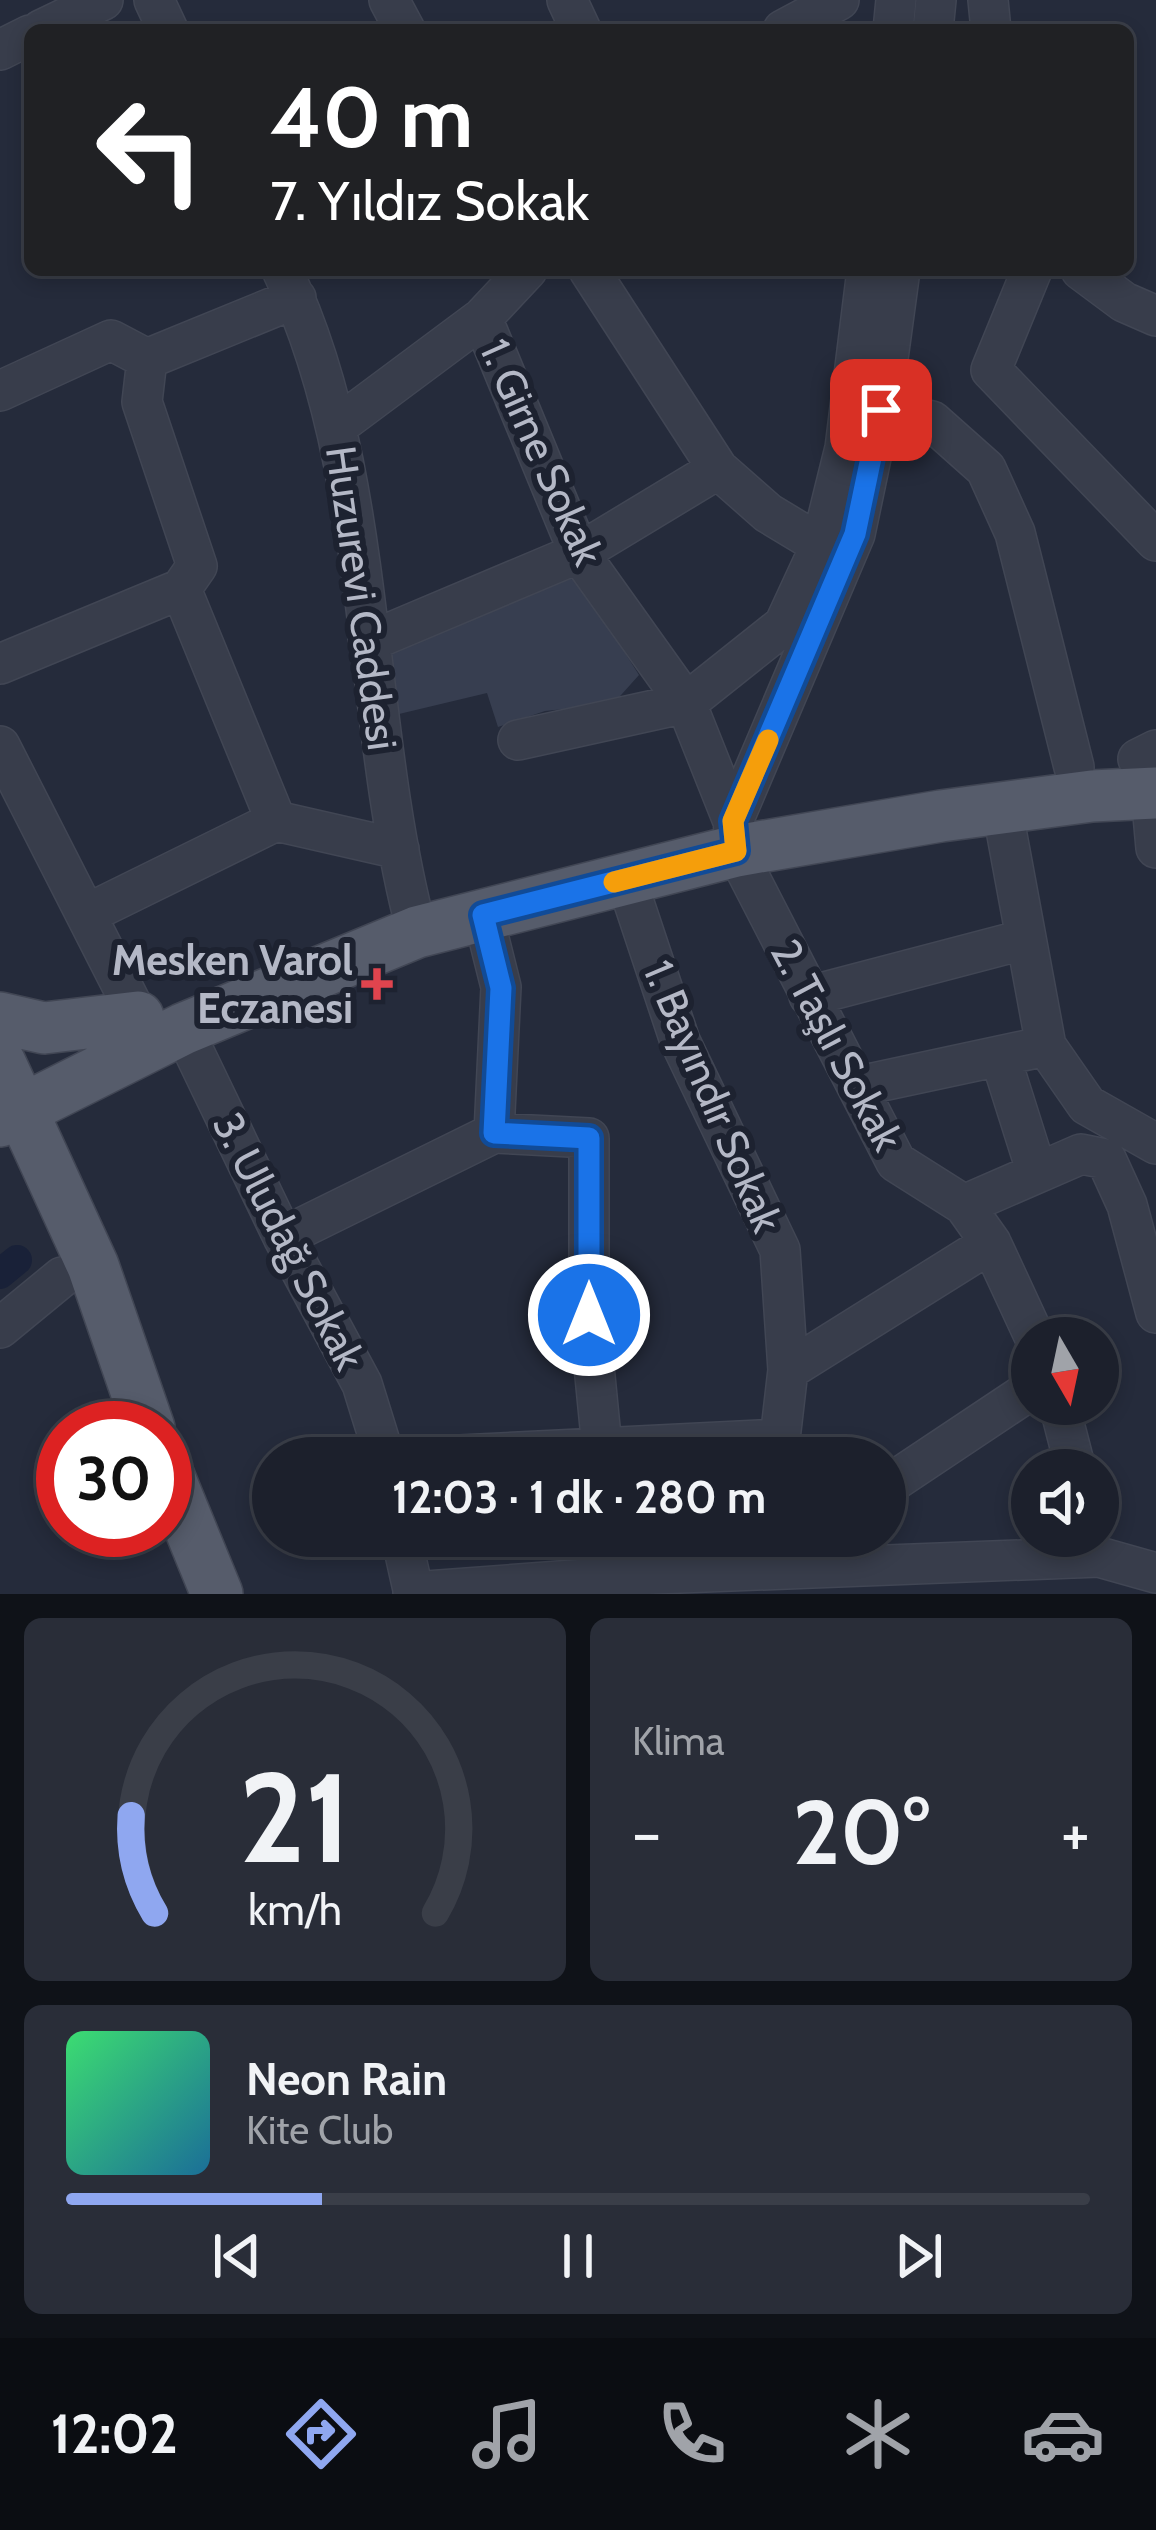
<!DOCTYPE html>
<html lang="tr">
<head>
<meta charset="utf-8">
<style>
  :root { --surface:#1c202c; --page:#292d38; --text:#f1f3f6; --muted:#a0a3a9; --line:#3a3e48; --accent:#8fa7f0 }
  body { margin:0; font-family:Cabin,sans-serif; background:var(--page); color:var(--text); height:100vh; display:flex; flex-direction:column; font-size:45px; white-space:nowrap }
  * { box-sizing:border-box; margin:0 }
  p { font-size:39px; color:var(--muted) }
  .icon { flex:none; width:66px; height:66px; fill:none; stroke:currentColor; stroke-width:2; stroke-linecap:round; stroke-linejoin:round }
  .map { position:relative; height:1594px; overflow:hidden }
  .details { display:flex; flex-direction:column; gap:24px; padding:24px; background:#0f1218; flex:1 }
  .details>* { flex:none }
  .top-card { position:absolute; left:24px; top:24px; width:1110px; height:252px; border-radius:18px; box-shadow:0 6px 18px #0003,0 0 0 3px var(--line); background:#202124; color:#fff; overflow:hidden }
  .needle { width:78px; rotate:171deg }
  .buttons { position:absolute; left:1011px; top:1317px; display:grid; gap:24px }
  .buttons a { display:grid; place-items:center; width:108px; height:108px; border-radius:50%; background:var(--surface); box-shadow:0 6px 18px #0003,0 0 0 3px var(--line); font-size:60px }
  .speed { position:absolute; left:36px; top:1401px; display:flex; gap:24px; font-size:60px; font-weight:700; text-align:center }
  .speed>* { display:grid; place-content:center; width:156px; height:156px; border-radius:50%; background:var(--surface); box-shadow:0 6px 18px #0003,0 0 0 3px var(--line); line-height:1 }
  .speed .limit { border:18px solid #d22; background:#fff; color:#111 }
  .pin { position:absolute; display:grid; place-items:center; width:102px; height:102px; color:#fff; margin:-51px; border-radius:24px; box-shadow:0 6px 18px #0006 }
  .me { position:absolute; width:132px; margin:-66px; rotate:0deg; stroke-linejoin:round; filter:drop-shadow(0 0 9px #0008) }
  .turn { display:flex; align-items:center; gap:42px; height:252px; padding:0 48px; font-size:54px }
  .turn .icon { width:156px; height:156px; stroke-width:2.5 }
  .turn b { display:block; font-size:84px; line-height:102px }
  .big { font-size:90px; font-weight:800; line-height:1.1 }
  .details .widget { flex:1; display:flex; flex-direction:column; justify-content:center; gap:18px; min-width:0; padding:0 42px; border-radius:18px; background:var(--page) }
  .details .dial { align-items:center; gap:0 }
  .dial svg { height:312px; overflow:visible; fill:none; stroke:var(--line); stroke-width:7; stroke-linecap:round; text-anchor:middle }
  .dial text { fill:var(--text); stroke:none }
  .song { display:flex; align-items:center; gap:36px }
  .cover { width:144px; height:144px; border-radius:18px; background:linear-gradient(135deg,hsl(140 70% 55%),hsl(200 70% 35%)) }
  .played { height:12px; border-radius:6px; background:linear-gradient(90deg,var(--accent) 25%,var(--line) 25%) }
  .keys { display:flex; justify-content:space-around; direction:ltr }
  .heat { display:flex; justify-content:space-between; align-items:center; font-size:66px; direction:ltr }
  .details .tiles { flex:1; display:grid; gap:24px; grid-template-columns:1fr 1fr }
  .widget:last-child { grid-column:span 2 }
  .trip { position:absolute; left:252px; top:1437px; width:654px; height:120px; border-radius:60px; background:var(--surface); box-shadow:0 6px 18px #0003,0 0 0 3px var(--line); font-weight:800; line-height:120px; text-align:center }
  .tabs { display:flex; height:192px; justify-content:space-around; align-items:center; background:#0b0d12; color:var(--muted) }
  .tabs .icon { width:84px; height:84px }
  .tabs .current { color:var(--accent) }
  .tabs b { font-size:54px; color:var(--text) }
  .map>svg:first-child { display:block }
  .lines { fill:none; stroke-linecap:round; stroke-linejoin:round }
  .canal { stroke:#192138; stroke-width:30 }
  .building { fill:#373e50 }
  .minor-casing { stroke:#414654; stroke-width:42 }
  .major-casing { stroke:#414654; stroke-width:54 }
  .minor { stroke:#383d4b; stroke-width:39 }
  .major { stroke:#565c6b; stroke-width:51 }
  .route-casing { stroke:#114b97; stroke-width:30 }
  .route { stroke:#1a73e8; stroke-width:21 }
  .slow { stroke:#f59e0b; stroke-width:21 }
  .health-dot { fill:#e0444e; stroke:#1d2230; stroke-width:4.5 }
  .labels { text-anchor:middle; stroke-width:12; stroke-linejoin:round; paint-order:stroke }
  .street-label { font-size:42px; fill:#b4b8c6; stroke:#1d2230 }
  .poi-label { font-size:42px; font-weight:bold; fill:#b4b8c6; stroke:#1d2230; text-anchor:end }
</style>
</head>
<body>
<div class="map">
<svg width="1156" height="1594" viewBox="0 0 1156 1594">
  <rect width="100%" height="100%" fill="#252b3b"/>
  <g class="lines">
    <path class="canal" d="M 0,1274 L 17,1260"/>
  </g>
  <path class="building" d="M 571,568 L 639,675 L 613,704 L 545,711 L 498,727 L 487,693 L 399,714 L 381,654 Z"/>
  <g class="lines">
    <defs>
      <path id="minor" d="M 154,0 L 168,30
        M 389,0 L 405,30
        M 567,0 L 581,30
        M 988,0 L 991,30
        M 41,30 L 103,0
        M 783,30 L 839,0
        M 893,30 L 896,0
        M 933,30 L 936,0
        M 0,50 L 30,35
        M 282,270 C 379,472 360,718 417,932
        M 589,270 L 718,469 L 768,513 L 821,545
        M 900,270 L 881,410 L 855,534 L 733,821 L 736,851 L 896,1162 L 964,1205 L 991,1243 L 1035,1338
        M 1032,270 L 991,370 L 1156,541
        M 1081,270 L 1124,302 L 1156,316
        M 482,318 L 579,553 L 686,703 L 518,740
        M 147,359 L 142,402 L 197,566 L 181,589 L 276,821
        M 0,391 L 111,340 L 147,359 L 296,298
        M 881,410 L 932,421 L 986,469 L 1015,533 L 1074,767
        M 337,426 L 482,318 L 527,270
        M 368,642 L 579,553 L 718,469
        M 0,664 L 181,589
        M 0,746 L 138,1017
        M 1138,759 L 1156,750
        M 1151,793 L 1156,848
        M 1002,808 L 1046,1046
        M 733,821 L 686,703 L 784,625 L 821,545 L 845,448 L 867,270
        M 626,879 L 680,1041 L 780,1250 L 788,1370 L 780,1439 L 785,1458
        M 87,914 L 276,821 L 399,849
        M 483,915 L 501,987 L 494,1133 L 589,1138 L 589,1315 L 603,1458
        M 809,996 L 1026,939
        M 183,1029 L 283,1237 L 362,1384 L 385,1458
        M 1000,1056 L 1037,1173
        M 859,1086 L 1046,1046 L 1087,1105 L 1156,1144
        M 964,1205 L 1081,1154 L 1106,1159 L 1127,1205 L 1156,1313
        M 283,1237 L 494,1133
        M 0,1328 L 62,1277
        M 788,1370 L 991,1243
        M 1059,1404 L 1076,1470
        M 399,1458 L 780,1439
        M 885,1487 L 1032,1389
        M 401,1536 L 414,1594
        M 606,1536 L 608,1578
        M 806,1540 L 812,1536
        M 413,1592 L 654,1574 L 1099,1557 L 1156,1573"/>
      <path id="major" d="M 0,1018 L 44,1028 L 138,1017
        M 0,1063 L 93,1266 L 149,1428
        M 0,1121 L 183,1029 L 417,932 L 736,851 L 941,816 L 1092,796 L 1156,793
        M 165,1467 L 217,1594"/>
    </defs>
    <use href="#minor" class="minor-casing"/>
    <use href="#major" class="major-casing"/>
    <use href="#minor" class="minor"/>
    <use href="#major" class="major"/>
  </g>
  <g class="lines">
    <defs>
      <path id="route" d="M 589,1315 L 589,1138 L 494,1133 L 501,988 L 483,915 L 736,851 L 733,821 L 855,534 L 881,410"/>
    </defs>
    <use href="#route" class="route-casing"/>
    <use href="#route" class="route"/>
    <path class="slow" d="M 614,882 L 736,851 L 733,821 L 768,740"/>
  </g>
  <path class="health-dot" d="M371 966h12v12h12v12h-12v12h-12v-12h-12v-12h12z"/>
  <g class="labels">
    <g class="street-label">
      <text transform="translate(542 452) rotate(66)" y="15">1. Girne Sokak</text>
      <text transform="translate(362 598) rotate(82)" y="15">Huzurevi Caddesi</text>
      <text transform="translate(837 1045) rotate(62)" y="15">2. Taşlı Sokak</text>
      <text transform="translate(713 1096) rotate(67)" y="15">1. Bayındır Sokak</text>
      <text transform="translate(289 1241) rotate(63)" y="15">3. Uludağ Sokak</text>
    </g>
    <g class="poi-label">
      <text x="353" y="975">Mesken Varol<tspan x="353" dy="48">Eczanesi</tspan></text>
    </g>
  </g>
</svg>
<div class="buttons">
<a><svg class="needle" viewBox="-14 -14 28 28"><path d="M0-13l5 13h-10z" fill="#e53935"/><path d="M0 13l5-13h-10z" fill="#a0a3a9"/></svg></a>
<a><svg class="icon" aria-label="sound" viewBox="0 0 24 24"><path d="M4 9h4l5-4v14l-5-4H4zM17 9q2 3 0 6"/></svg></a>
</div>
<div class="speed"><div class="limit">30</div></div>
<div class="pin" style="left:881px;top:410px;background:#d93025"><svg class="icon" aria-label="arrive" viewBox="0 0 24 24"><path d="M6 21V4h12l-3 4 3 4H6"/></svg></div>
<svg class="me" style="left:589px;top:1315px" viewBox="-20 -20 40 40"><circle r="17" fill="#1a73e8" stroke="#fff" stroke-width="3"/><path d="M0-11L8 9 0 5-8 9z" fill="#fff"/></svg>
<div class="trip">12:03 · 1 dk · 280 m</div>
<div class="top-card">
<div class="turn"><svg class="icon" aria-label="left" viewBox="0 0 24 24"><path d="M17 20v-9H6M10 6l-5 5 5 5"/></svg><div><b>40 m</b>7. Yıldız Sokak</div></div>
</div>
</div>
<section class="details">
<div class="tiles">
<div class="widget dial"><svg viewBox="0 0 100 80">
<path d="M14 69A42 42 0 1 1 86 69"/>
<path d="M14 69A42 42 0 0 1 8 44" stroke="#8fa7f0"/>
<text x="50" y="56" font-size="32" font-weight="700">21</text>
<text x="50" y="72" font-size="11">km/h</text>
</svg></div>
<div class="widget"><p>Klima</p>
<div class="heat"><a>−</a><b class="big">20°</b><a>+</a></div>
</div>
<div class="widget">
<div class="song"><i class="cover"></i><div><b>Neon Rain</b><p>Kite Club</p></div></div>
<div class="played"></div>
<div class="keys"><svg class="icon" aria-label="previous" viewBox="0 0 24 24"><path d="M18 5L8 12l10 7zM5 5v14"/></svg><svg class="icon" aria-label="pause" viewBox="0 0 24 24"><path d="M8 5v14M16 5v14"/></svg><svg class="icon" aria-label="next" viewBox="0 0 24 24"><path d="M6 5l10 7-10 7zM19 5v14"/></svg></div>
</div>
</div>
</section>
<nav class="tabs">
<b>12:02</b>
<svg class="icon current" aria-label="directions" viewBox="0 0 24 24"><path d="M12 3l9 9-9 9-9-9zM9 14v-3h6M13 9l2 2-2 2"/></svg>
<svg class="icon" aria-label="music" viewBox="0 0 24 24"><path d="M9 18V5l10-2v13"/><circle cx="6" cy="18" r="3"/><circle cx="16" cy="16" r="3"/></svg>
<svg class="icon" aria-label="phone" viewBox="0 0 24 24"><path d="M5 4h4l2 5-3 2q2 4 5 5l2-3 5 2v4C11 20 4 13 5 4z"/></svg>
<svg class="icon" aria-label="climate" viewBox="0 0 24 24"><path d="M12 3v18M4 7l16 10M4 17L20 7"/></svg>
<svg class="icon" aria-label="car" viewBox="0 0 24 24"><path d="M5 17H2v-5l4-1 3-4h7l3 4 3 1v5h-3M9 17h6M6 11h13"/><circle cx="7" cy="17" r="2"/><circle cx="17" cy="17" r="2"/></svg>
</nav>
</body>
</html>
